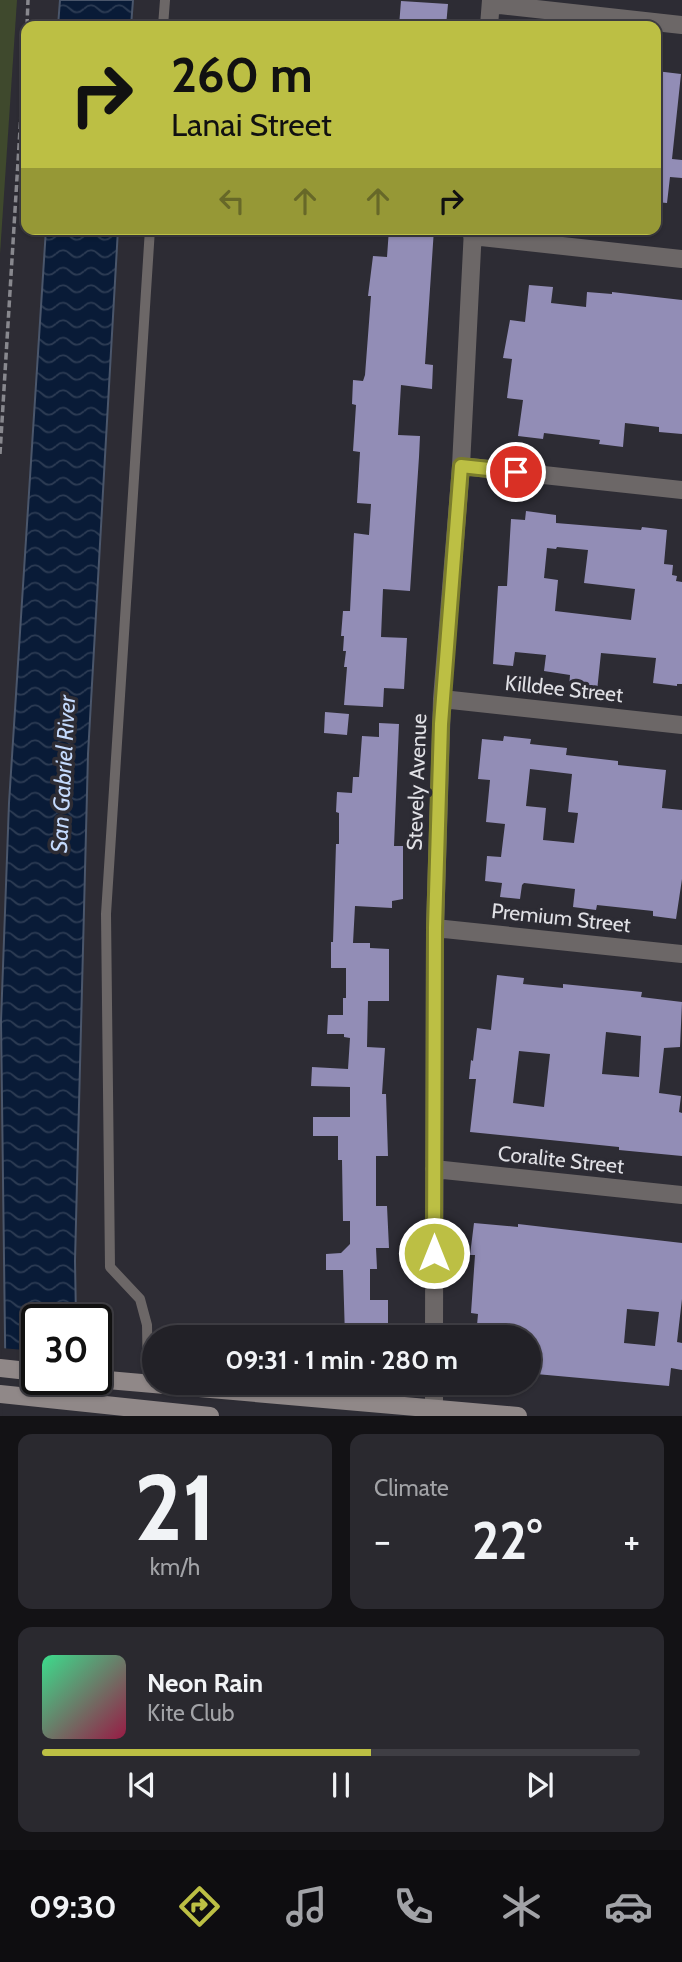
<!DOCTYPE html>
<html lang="en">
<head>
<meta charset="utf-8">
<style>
  :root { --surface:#222127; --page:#2a292f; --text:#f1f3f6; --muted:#a2a3a7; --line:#3f3e44; --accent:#bcbf44 }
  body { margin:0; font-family:Cabin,sans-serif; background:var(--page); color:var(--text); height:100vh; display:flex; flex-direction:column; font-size:26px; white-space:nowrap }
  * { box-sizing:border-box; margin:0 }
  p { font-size:23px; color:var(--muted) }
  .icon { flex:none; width:38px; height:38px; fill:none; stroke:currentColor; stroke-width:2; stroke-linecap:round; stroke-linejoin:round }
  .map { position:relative; height:1416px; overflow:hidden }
  .sheet { display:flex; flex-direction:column; gap:18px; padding:18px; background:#131215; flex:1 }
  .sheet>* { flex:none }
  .banner { position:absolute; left:21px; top:21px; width:640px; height:214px; border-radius:14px; box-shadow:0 2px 5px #0004,0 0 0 2px var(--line); background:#bcbf44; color:#111; overflow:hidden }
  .speed { position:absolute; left:21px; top:1304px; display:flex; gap:14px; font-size:35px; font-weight:700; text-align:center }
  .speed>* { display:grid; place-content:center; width:91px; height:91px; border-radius:50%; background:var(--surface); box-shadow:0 2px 5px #0004,0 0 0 2px var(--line); line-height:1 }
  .speed .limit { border:4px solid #111; border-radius:10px; background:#fff; color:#111 }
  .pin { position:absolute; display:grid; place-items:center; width:60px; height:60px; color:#fff; margin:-30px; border:4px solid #fff; border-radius:50%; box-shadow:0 2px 7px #0007 }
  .me { position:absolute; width:77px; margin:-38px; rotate:0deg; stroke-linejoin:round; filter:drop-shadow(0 0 5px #0008) }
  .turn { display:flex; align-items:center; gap:24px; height:147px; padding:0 35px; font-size:32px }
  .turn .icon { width:91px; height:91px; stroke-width:2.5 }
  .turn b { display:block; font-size:49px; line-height:60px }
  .lanes { display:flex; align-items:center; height:66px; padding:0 35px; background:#0003; justify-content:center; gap:35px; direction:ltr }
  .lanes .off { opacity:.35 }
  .big { font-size:52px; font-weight:700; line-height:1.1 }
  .sheet .widget { flex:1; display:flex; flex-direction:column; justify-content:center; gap:10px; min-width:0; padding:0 24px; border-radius:14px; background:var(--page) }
  .sheet .dial { align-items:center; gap:0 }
  .dial b { font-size:91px; line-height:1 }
  .song { display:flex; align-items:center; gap:21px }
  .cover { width:84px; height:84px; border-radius:10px; background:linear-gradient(135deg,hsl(150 70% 55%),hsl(340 70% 35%)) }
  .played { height:7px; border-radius:4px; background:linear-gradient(90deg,var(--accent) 55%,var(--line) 55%) }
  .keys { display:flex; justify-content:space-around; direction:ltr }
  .heat { display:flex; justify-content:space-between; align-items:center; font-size:38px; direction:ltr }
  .sheet .tiles { flex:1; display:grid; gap:18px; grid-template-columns:1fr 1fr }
  .widget:last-child { grid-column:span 2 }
  .trip { position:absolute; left:142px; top:1325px; width:399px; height:70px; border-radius:35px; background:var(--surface); box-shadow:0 2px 5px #0004,0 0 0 2px var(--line); font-weight:700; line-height:70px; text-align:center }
  .menu { display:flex; height:112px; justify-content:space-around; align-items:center; background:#0e0d10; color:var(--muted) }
  .menu .icon { width:49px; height:49px }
  .menu .on { color:var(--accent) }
  .menu b { font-size:32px; color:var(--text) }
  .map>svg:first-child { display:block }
  .green { fill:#3f492d }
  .water { fill:url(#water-waves); stroke:#4a566b; stroke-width:2 }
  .pier { fill:#2d2c34 }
  .building { fill:#928db6; fill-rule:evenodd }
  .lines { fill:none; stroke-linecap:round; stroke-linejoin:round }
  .path { stroke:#88888e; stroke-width:3.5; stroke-dasharray:7 3.5; stroke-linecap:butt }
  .lane { stroke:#6c6767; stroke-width:10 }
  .street { stroke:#6c6767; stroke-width:18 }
  .secondary { stroke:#908888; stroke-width:18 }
  .route-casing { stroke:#7a7c2c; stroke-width:18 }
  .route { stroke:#bcbf44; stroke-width:12 }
  .labels { text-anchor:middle; stroke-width:7; stroke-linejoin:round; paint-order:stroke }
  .street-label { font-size:21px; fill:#e0e0e5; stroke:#2d2c34 }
  .water-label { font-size:23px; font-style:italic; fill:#c4dafd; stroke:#2d2c34 }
</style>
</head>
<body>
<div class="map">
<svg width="682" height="1416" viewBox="0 0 682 1416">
  <defs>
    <pattern id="water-waves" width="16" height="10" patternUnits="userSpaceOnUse" patternTransform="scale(1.75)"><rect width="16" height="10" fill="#091b37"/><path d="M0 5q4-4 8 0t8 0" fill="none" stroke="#2d3c54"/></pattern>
  </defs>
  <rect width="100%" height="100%" fill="#2d2c34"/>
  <path class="green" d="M 0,0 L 17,0 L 0,254 Z"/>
  <path class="water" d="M 60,0 L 133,0 L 131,26 L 58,26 Z
    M 46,229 L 118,229 L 88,754 L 75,1261 L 76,1319 L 37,1320 L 37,1379 L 6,1416 L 1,1021 L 9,803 Z"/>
  <path class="pier" d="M 1,1348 L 37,1351 L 37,1379 L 81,1379 L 81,1416 L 3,1416 Z"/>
  <path class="building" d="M 401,1 L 448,4 L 446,26 L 399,26 Z
    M 656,71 L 681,74 L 672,159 L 682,160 L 682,178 L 670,177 L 667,203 L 656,202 Z
    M 389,229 L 434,229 L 425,364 L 433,365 L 432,389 L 401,385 L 398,435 L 420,436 L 419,457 L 410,591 L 383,589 L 381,637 L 407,638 L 404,689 L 384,688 L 383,707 L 344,705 L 347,667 L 344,667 L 346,651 L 343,651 L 344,636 L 341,636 L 343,611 L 350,611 L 354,533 L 369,535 L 371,504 L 357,503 L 360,452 L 353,451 L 356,405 L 352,404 L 353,380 L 363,381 L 365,375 L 371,296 L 368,296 L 373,256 L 387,257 Z
    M 529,285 L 553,287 L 551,303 L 586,307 L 587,292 L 612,294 L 612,292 L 682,300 L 682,434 L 659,432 L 659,427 L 625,423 L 623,447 L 599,444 L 600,440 L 544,433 L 543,439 L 518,436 L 523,400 L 507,398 L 512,359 L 503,358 L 510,320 L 525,322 Z
    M 526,511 L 556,515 L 556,523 L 641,530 L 642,527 L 667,530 L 664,564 L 673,565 L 672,575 L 677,576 L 676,581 L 682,582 L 682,684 L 677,684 L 677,686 L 653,683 L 656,658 L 601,653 L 597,691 L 569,688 L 570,675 L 544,671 L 546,655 L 515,652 L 513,666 L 493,664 L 498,586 L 507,586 L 511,519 L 525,520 ZM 557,547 L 588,550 L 584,583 L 635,589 L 631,620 L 555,611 L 558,580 L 544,578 L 547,548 L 556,549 Z
    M 325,712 L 349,714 L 347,735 L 324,733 Z
    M 379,723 L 399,724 L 394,846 L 403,846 L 403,899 L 392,901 L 392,908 L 355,906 L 353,943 L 370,943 L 370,948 L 389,949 L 389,1001 L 368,1001 L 367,1047 L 385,1048 L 382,1094 L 386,1094 L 388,1156 L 376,1156 L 376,1206 L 387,1206 L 389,1248 L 376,1248 L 377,1269 L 370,1269 L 370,1300 L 388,1300 L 388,1337 L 345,1337 L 343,1270 L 326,1270 L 326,1254 L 341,1253 L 350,1244 L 350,1221 L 343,1221 L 342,1160 L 338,1160 L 338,1136 L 313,1136 L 313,1117 L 350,1117 L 350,1087 L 311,1086 L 312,1067 L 348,1069 L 350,1038 L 344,1037 L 344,1034 L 327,1034 L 328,1015 L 343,1015 L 343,998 L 346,998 L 346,968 L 331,968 L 331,942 L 333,942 L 336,844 L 339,844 L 339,813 L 336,812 L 337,792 L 352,793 L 353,777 L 359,777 L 362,736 L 379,737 Z
    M 504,736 L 531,739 L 530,744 L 567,748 L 566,755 L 618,761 L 618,765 L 666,770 L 662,808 L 682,810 L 682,879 L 676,919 L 653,916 L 653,911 L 597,905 L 596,910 L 573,907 L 575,889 L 524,883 L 522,885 L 520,899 L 500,897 L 502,883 L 485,881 L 487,856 L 501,857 L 505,824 L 486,822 L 490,780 L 478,779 L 482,739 L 503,741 ZM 530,769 L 572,774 L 568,812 L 578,813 L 574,843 L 543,840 L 546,808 L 526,806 Z
    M 497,975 L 524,978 L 523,984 L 563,988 L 563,984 L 642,992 L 641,997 L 682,1002 L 680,1047 L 664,1048 L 659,1093 L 681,1096 L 679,1112 L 682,1113 L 682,1156 L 619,1150 L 619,1147 L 470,1132 L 476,1079 L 469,1079 L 471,1060 L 473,1061 L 477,1028 L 491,1030 ZM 606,1032 L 641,1036 L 639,1077 L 602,1074 ZM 519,1051 L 550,1054 L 544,1107 L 513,1103 Z
    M 474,1223 L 518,1227 L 518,1224 L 682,1243 L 682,1299 L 677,1342 L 682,1343 L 682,1370 L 671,1368 L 669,1386 L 536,1374 L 528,1371 L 528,1337 L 476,1337 L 478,1314 L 471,1313 L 475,1255 L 470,1255 ZM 627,1309 L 659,1312 L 655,1346 L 624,1343 Z"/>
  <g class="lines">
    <path class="path" d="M 27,26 L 28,0
      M 0,454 L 26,32"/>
    <path class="lane" d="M 163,26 L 165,0
      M 148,1384 L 147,1325 L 140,1299 L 110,1267 L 106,914 L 150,229"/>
    <path class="street" d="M 491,4 L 682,25
      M 489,26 L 491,0
      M 472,236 L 682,259
      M 461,466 L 682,490
      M 442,699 L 682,725
      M 435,928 L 682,954
      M 434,1169 L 682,1195
      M 434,1337 L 435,928 L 442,699 L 461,466 L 473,229
      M 434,1416 L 434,1382"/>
    <path class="secondary" d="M 0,1368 L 37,1372
      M 96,1379 L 518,1416
      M 0,1394 L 210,1416"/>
  </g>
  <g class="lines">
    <defs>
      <path id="route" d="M 434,1253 L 435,928 L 441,724 L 461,466 L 516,472"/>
    </defs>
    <use href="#route" class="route-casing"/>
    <use href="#route" class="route"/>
  </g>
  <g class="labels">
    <g class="street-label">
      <text transform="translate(564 689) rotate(6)" y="7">Killdee Street</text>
      <text transform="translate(417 782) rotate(-88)" y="7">Stevely Avenue</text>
      <text transform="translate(561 918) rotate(6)" y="7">Premium Street</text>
      <text transform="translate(561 1160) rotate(6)" y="7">Coralite Street</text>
    </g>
    <g class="water-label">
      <text transform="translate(63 774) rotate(-87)" y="8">San Gabriel River</text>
    </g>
  </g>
</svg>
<div class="speed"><div class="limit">30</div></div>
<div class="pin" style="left:516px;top:472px;background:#d93025"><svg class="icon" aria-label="arrive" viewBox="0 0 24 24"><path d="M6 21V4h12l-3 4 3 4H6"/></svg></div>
<svg class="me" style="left:434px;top:1253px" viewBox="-20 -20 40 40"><circle r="17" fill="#bcbf44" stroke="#fff" stroke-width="3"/><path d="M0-11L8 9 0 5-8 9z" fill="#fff"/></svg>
<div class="trip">09:31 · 1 min · 280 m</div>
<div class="banner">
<div class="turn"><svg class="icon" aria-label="right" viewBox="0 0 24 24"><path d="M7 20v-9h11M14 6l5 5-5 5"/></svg><div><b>260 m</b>Lanai Street</div></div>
<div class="lanes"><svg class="icon off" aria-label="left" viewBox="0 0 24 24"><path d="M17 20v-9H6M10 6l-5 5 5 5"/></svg><svg class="icon off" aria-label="ahead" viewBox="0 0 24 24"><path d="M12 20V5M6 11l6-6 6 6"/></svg><svg class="icon off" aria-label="ahead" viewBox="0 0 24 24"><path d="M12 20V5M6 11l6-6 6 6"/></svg><svg class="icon" aria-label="right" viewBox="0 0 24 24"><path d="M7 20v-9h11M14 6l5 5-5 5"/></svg></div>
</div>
</div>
<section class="sheet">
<div class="tiles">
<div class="widget dial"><b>21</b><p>km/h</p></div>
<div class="widget"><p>Climate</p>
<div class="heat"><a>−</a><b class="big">22°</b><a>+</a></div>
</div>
<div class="widget">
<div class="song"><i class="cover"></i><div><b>Neon Rain</b><p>Kite Club</p></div></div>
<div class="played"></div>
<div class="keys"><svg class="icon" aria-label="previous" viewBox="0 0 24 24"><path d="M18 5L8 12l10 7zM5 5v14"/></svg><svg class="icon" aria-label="pause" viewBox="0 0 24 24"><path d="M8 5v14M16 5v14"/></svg><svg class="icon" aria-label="next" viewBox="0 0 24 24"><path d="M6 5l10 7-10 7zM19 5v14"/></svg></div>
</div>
</div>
</section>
<nav class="menu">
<b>09:30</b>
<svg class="icon on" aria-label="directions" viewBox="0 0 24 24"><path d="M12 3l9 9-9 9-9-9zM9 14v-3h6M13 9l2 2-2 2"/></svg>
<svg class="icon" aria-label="music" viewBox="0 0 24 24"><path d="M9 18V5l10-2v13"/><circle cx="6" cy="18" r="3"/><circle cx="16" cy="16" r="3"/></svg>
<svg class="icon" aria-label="phone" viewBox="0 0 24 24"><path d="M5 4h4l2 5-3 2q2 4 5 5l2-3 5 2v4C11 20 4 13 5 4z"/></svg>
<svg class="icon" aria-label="climate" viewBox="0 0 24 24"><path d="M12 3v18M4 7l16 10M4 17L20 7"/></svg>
<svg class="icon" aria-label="car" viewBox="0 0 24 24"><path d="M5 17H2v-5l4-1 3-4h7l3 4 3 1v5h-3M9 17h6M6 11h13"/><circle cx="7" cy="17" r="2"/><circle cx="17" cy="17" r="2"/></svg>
</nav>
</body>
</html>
